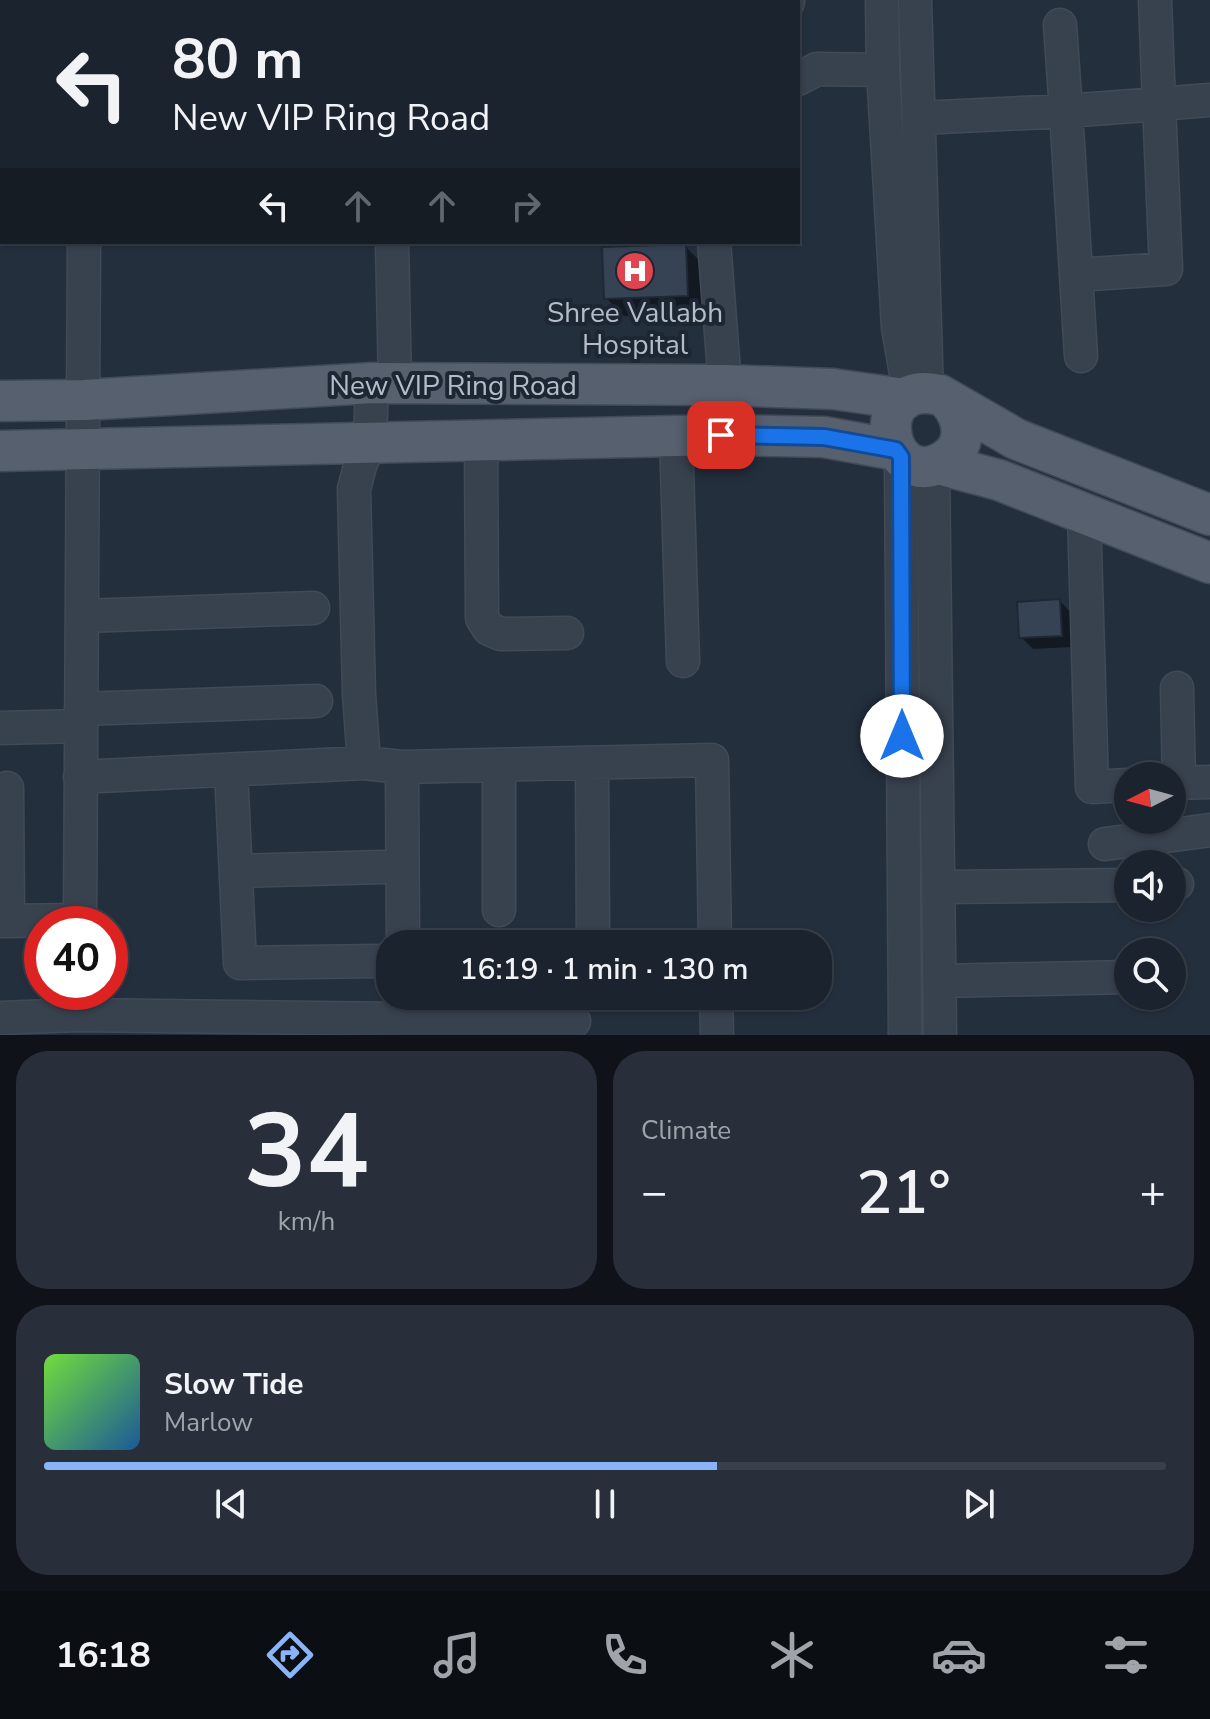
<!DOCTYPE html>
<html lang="en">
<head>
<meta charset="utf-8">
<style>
  :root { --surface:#1b232e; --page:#282f3a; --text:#f1f3f6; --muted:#a0a4aa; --line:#39404a; --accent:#8ab4f8 }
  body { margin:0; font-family:"Nunito Sans",sans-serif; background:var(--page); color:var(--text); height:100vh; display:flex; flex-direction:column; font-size:30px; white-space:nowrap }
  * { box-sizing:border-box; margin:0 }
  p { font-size:26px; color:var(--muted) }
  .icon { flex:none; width:44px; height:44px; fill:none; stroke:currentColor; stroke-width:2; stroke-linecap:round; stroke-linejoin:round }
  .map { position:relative; height:1035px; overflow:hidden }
  .panel { display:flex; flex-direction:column; gap:16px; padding:16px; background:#0f1319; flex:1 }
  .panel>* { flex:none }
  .hud { position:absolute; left:0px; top:0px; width:800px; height:244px; box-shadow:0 2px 6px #0004,0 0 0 2px var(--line); background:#1b232e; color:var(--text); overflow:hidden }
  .needle { width:52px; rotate:264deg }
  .controls { position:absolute; left:1114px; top:762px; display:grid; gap:16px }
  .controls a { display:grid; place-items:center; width:72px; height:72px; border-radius:50%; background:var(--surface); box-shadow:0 2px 6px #0004,0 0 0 2px var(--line); font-size:40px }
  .speed { position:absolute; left:24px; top:906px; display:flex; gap:16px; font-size:40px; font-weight:700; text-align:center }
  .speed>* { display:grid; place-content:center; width:104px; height:104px; border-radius:50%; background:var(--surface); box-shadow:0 2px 6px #0004,0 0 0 2px var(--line); line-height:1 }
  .speed .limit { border:12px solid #d22; background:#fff; color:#111 }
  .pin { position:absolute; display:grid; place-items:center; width:68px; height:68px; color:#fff; margin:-34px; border-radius:16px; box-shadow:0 4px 12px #0006 }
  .me { position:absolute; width:88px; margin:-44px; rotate:0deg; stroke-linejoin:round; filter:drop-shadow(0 0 6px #0008) }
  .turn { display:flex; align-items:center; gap:28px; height:168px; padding:0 40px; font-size:36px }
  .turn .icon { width:104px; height:104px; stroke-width:2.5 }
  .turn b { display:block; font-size:56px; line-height:68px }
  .lanes { display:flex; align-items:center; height:76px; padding:0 40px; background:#0003; justify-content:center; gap:40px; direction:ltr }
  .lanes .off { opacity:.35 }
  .big { font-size:60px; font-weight:600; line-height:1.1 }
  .panel .card { flex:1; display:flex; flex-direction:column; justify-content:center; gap:12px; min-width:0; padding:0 28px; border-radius:32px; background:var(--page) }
  .panel .dial { align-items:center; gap:0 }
  .dial b { font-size:104px; line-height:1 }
  .song { display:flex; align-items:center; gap:24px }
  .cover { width:96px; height:96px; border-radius:12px; background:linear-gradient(135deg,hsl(100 70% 55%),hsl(210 70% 35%)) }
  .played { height:8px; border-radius:4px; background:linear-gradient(90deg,var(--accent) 60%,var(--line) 60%) }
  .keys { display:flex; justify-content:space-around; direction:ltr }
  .heat { display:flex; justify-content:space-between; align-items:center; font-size:44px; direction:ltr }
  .panel .tiles { flex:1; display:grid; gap:16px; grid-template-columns:1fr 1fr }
  .card:last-child { grid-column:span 2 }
  .trip { position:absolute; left:376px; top:930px; width:456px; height:80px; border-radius:32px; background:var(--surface); box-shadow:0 2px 6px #0004,0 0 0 2px var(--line); font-weight:600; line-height:80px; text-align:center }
  .menu { display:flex; height:128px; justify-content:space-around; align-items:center; background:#0b0e12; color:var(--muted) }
  .menu .icon { width:56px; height:56px }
  .menu .current { color:var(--accent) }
  .menu b { font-size:36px; color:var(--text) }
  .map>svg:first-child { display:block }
  .shadow { fill:#0007 }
  .building { fill:#364354; stroke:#1f2835; stroke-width:2 }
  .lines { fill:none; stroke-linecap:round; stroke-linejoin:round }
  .minor-casing { stroke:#414a57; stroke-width:35 }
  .major-casing { stroke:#414a57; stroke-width:43 }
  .minor { stroke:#38414e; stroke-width:32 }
  .major { stroke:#56606e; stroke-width:40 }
  .route-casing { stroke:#114b97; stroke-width:20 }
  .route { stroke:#1a73e8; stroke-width:14 }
  .labels { text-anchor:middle; stroke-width:8; stroke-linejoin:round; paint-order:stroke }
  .poi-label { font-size:28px; fill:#b4bcc9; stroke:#1d2633 }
  .street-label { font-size:28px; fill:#b4bcc9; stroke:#1d2633 }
</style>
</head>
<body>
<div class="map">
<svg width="1210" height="1035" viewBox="0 0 1210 1035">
  <rect width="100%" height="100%" fill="#242f3e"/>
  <path class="shadow" d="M 685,246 L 703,264 L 705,313 L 624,316 L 606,298 Z
    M 1060,601 L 1071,613 L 1073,647 L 1033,649 L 1021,637 Z"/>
  <path class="building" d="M 686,244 L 688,296 L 604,299 L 602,247 Z
    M 1060,599 L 1062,636 L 1019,638 L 1017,602 Z"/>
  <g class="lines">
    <defs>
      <path id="minor" d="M 81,0 L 81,2
        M 788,0 L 788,2
        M 882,0 L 883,70 L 898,327 L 910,397
        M 915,0 L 927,393
        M 1155,0 L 1159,104 L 1210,100
        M 0,7 L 2,7
        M 798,79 L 817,69 L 883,70
        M 919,118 L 1066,111 L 1060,25
        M 392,242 L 395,383
        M 714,242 L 725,385
        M 1076,275 L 1166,269 L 1159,104 L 1066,111 L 1081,356
        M 676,436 L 683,661
        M 481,439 L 482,618 L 489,629 L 501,634 L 567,633
        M 901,457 L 905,1035
        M 933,465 L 940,1035
        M 1084,515 L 1092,787 L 1128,785
        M 83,616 L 313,608
        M 1177,688 L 1179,783
        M 81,709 L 316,701
        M 0,728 L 80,726
        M 364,763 L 359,694 L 354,489 L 360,466 L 370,441 L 372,383
        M 592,764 L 593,944
        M 499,765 L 499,910
        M 402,767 L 403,944
        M 231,770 L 240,963 L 380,961
        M 80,777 L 364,763 L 402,767 L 712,760 L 715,944
        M 1172,783 L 1210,782
        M 7,788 L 8,921
        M 1105,844 L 1210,830
        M 236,871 L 384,867
        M 1172,884 L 1177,884
        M 939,887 L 1128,885
        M 0,921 L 80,920
        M 80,924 L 84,242
        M 940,981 L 1128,977
        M 716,996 L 717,1035
        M 0,1018 L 78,1015 L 574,1021"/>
      <path id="major" d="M 0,401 L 84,400 L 372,383 L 725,385 L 833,389 L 905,399
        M 950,402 C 965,421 968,447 944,461 C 886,495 863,377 940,395 L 1016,439 L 1210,515
        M 0,451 L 721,435 L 824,437 L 896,450
        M 938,464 L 999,480 L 1210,563"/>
    </defs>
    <use href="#minor" class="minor-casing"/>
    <use href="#major" class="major-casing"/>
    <use href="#minor" class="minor"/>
    <use href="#major" class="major"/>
  </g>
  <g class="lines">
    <defs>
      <path id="route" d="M 721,435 L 824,437 L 896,450 L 901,457 L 902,736"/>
    </defs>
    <use href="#route" class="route-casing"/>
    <use href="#route" class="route"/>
  </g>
  <defs>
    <symbol id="hospital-disc" viewBox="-11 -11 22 22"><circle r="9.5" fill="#e0444e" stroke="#1d2633"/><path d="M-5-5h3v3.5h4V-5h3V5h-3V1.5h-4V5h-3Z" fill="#fff"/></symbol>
  </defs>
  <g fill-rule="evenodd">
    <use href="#hospital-disc" x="613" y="249" width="44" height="44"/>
  </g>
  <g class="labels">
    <g class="poi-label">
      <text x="635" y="322">Shree Vallabh<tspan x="635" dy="32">Hospital</tspan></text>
    </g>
    <g class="street-label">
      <text x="453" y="395">New VIP Ring Road</text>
    </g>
  </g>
</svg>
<div class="controls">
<a><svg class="needle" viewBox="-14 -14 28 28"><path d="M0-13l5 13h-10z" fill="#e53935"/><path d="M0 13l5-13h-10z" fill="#a0a4aa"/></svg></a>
<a><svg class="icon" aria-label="sound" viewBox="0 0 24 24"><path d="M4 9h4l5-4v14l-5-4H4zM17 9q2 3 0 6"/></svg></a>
<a><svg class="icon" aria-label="search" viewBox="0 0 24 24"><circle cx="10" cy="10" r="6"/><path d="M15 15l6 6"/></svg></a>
</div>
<div class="speed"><div class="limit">40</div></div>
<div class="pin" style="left:721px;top:435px;background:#d93025"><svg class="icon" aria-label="arrive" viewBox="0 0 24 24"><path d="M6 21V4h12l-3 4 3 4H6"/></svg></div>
<svg class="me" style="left:902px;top:736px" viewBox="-20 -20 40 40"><circle r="19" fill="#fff"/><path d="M0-13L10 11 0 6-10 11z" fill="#1a73e8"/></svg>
<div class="trip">16:19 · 1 min · 130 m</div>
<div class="hud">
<div class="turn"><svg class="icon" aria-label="left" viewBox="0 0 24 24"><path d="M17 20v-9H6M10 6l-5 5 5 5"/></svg><div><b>80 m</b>New VIP Ring Road</div></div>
<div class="lanes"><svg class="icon" aria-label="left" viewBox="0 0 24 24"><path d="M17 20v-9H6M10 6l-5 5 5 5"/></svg><svg class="icon off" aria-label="ahead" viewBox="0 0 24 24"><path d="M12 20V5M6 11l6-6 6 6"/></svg><svg class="icon off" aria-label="ahead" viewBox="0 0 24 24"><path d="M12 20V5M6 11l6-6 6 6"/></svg><svg class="icon off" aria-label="right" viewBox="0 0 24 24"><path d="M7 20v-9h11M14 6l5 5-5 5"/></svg></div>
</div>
</div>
<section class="panel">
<div class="tiles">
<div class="card dial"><b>34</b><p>km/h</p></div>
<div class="card"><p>Climate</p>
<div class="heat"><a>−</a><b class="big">21°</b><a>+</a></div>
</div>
<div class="card">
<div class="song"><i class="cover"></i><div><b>Slow Tide</b><p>Marlow</p></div></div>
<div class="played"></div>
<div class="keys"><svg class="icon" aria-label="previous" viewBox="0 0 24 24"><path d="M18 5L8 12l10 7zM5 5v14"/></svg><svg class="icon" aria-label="pause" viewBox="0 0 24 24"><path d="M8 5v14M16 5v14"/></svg><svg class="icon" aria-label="next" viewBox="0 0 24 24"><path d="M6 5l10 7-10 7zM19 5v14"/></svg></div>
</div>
</div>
</section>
<nav class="menu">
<b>16:18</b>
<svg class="icon current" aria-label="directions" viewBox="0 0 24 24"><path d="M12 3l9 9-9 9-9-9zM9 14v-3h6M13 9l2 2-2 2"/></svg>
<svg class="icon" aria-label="music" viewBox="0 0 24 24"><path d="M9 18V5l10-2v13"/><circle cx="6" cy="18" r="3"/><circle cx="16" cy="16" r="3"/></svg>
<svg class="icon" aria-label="phone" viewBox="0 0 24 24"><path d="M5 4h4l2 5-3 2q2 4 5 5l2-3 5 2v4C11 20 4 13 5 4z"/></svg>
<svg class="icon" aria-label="climate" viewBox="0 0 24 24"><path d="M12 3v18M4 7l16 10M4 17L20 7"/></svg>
<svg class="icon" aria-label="car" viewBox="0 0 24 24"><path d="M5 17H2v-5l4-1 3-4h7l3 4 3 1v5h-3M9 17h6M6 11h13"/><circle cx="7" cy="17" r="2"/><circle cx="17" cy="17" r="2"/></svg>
<svg class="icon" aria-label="filters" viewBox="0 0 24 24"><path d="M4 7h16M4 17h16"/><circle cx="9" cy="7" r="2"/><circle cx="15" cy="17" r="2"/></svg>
</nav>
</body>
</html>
